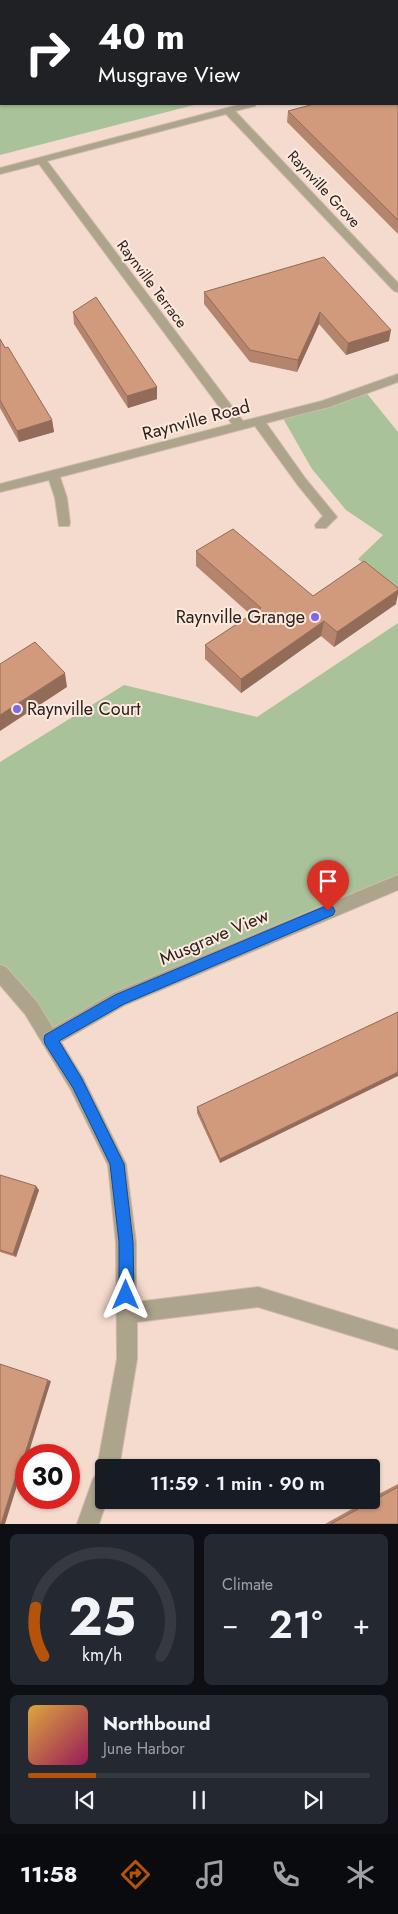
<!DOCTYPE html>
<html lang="en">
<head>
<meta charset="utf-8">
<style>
  :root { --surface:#171b24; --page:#242831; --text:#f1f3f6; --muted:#9ea1a6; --line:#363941; --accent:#b45309 }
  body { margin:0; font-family:Jost,sans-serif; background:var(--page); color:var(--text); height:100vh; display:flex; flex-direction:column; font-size:19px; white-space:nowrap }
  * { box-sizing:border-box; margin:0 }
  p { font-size:16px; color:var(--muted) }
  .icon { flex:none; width:28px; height:28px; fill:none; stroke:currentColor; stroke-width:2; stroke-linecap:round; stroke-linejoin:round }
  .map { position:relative; height:1524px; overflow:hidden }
  .panel { display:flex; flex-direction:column; gap:10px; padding:10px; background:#0d0f14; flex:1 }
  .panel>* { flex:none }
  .banner { position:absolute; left:0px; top:0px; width:399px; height:105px; box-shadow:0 1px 4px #0004; background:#202124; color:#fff; overflow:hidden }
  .speed { position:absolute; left:15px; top:1444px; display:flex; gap:10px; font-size:25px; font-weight:700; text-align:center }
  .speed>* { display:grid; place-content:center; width:65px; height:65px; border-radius:50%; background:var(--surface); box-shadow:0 1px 4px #0004; line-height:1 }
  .speed .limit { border:8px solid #d22; background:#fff; color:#111 }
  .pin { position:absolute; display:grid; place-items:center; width:42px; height:42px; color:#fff; margin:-51px -21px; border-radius:50% 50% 50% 0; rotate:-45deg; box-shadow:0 0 5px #0007 }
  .pin .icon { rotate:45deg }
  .me { position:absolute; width:55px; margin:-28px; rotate:0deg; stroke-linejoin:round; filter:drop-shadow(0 0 4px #0008) }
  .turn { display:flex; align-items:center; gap:18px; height:105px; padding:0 15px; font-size:22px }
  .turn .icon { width:65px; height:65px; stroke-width:2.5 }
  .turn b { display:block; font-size:35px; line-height:42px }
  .big { font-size:38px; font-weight:600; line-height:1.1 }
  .panel .card { flex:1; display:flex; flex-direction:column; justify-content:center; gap:8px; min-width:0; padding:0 18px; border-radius:8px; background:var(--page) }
  .panel .dial { align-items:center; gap:0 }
  .dial svg { height:130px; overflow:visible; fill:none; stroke:var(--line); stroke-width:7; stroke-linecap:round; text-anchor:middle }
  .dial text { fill:var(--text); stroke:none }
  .song { display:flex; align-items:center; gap:15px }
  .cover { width:60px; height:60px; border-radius:8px; background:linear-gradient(135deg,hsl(40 70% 55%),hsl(330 70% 35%)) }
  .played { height:5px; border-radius:2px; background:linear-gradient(90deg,var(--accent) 20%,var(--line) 20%) }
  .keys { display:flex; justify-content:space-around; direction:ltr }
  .heat { display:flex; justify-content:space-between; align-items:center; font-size:28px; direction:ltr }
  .panel .tiles { flex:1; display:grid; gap:10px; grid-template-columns:1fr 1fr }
  .card:last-child { grid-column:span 2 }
  .trip { position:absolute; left:95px; top:1459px; width:285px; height:50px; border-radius:5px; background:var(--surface); box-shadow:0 1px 4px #0004; font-weight:600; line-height:50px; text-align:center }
  .dock { display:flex; height:80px; justify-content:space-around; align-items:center; background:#090b0e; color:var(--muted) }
  .dock .icon { width:35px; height:35px }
  .dock .on { color:var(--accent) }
  .dock b { font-size:22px; color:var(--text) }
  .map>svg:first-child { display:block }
  .green { fill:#a9c299 }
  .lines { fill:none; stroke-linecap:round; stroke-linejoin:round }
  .minor-casing { stroke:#d1baad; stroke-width:2 }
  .minor { fill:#ada48c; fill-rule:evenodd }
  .wall { fill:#b4846c }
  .shaded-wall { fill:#926c58 }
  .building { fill:#d19a7d; stroke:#926c58 }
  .route { fill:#1a73e8; stroke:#114b97 }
  .poi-dot { fill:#796ae5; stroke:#fee9de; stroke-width:2 }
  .labels { text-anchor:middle; stroke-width:4; stroke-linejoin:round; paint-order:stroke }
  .far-street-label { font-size:15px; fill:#2b211d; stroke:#fee9de }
  .street-label { font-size:18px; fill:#2b211d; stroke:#fee9de }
  .poi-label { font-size:18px; fill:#2b211d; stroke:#fee9de; text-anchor:end }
</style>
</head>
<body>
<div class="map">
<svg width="398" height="1524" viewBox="0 0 398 1524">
  <rect width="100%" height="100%" fill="#f5dbcd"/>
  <path class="green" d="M 0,0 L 105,1 L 1,1 L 1,104 L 198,104 L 0,155 Z
    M 364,390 L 398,432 L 398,594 L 358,559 L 383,535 L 346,510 L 312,469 L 281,415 Z
    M 398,623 L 398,882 L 119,999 L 50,1039 L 0,973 L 0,762 L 124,685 L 257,717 Z"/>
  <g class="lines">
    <defs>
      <path id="minor" d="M 242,104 L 256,104 L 255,106 L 235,111 L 398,283 L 398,292 L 394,291 L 226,114 L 47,161 L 243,421 L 322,401 L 398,374 L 398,382 L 329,407 L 266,423 L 305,478 L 337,517 L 326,528 L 316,528 L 315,525 L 323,516 L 297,484 L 255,426 L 60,477 L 67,498 L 70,523 L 69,526 L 59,526 L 55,498 L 49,480 L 0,492 L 0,484 L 232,424 L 39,164 L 0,174 L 0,168 Z
        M 398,875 L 398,890 L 125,1005 L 61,1042 L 83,1078 L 126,1164 L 136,1243 L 136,1302 L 258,1287 L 398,1330 L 398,1350 L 258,1307 L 137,1322 L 137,1359 L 119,1468 L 104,1468 L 104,1500 L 107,1500 L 99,1524 L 77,1524 L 93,1479 L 99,1471 L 97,1468 L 117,1359 L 116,1243 L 108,1165 L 71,1090 L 25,1014 L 0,985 L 0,965 L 6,967 L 37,1002 L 53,1028 L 113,993 Z"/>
    </defs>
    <use href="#minor" class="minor-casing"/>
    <use href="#minor" class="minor"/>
  </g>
  <path class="wall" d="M 151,0 L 337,0 L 331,1 L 152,1 Z
    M 357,0 L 398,0 L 398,35 L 398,1 L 358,1 Z
    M 398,94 L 398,234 L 287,122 L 288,111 Z
    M 324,257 L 389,341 L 346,355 L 319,324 L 297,372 L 250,362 L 204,304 L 204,292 Z
    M 73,312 L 157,387 L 157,399 L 128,408 L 74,324 Z
    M 0,339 L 52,420 L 54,432 L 19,442 L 0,408 Z
    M 196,551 L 313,596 L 396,604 L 334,647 L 321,636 L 241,693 L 205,659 L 205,645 L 251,615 L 196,566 Z
    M 398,1012 L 220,1163 L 197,1113 L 197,1107 Z
    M 0,1175 L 39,1190 L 16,1257 L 0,1252 Z
    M 398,1484 L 398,1524 L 325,1524 L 368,1500 L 371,1500 L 371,1498 Z"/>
  <path class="shaded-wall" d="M 220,0 L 254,0 L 254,1 L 214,1 Z
    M 287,0 L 337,0 L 331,1 L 282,1 Z
    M 320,312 L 319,324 L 297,372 L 298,360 Z
    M 391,330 L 389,341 L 346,355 L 348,343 Z
    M 157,387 L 157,399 L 128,408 L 127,396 Z
    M 52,420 L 54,432 L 19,442 L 17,431 Z
    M 398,590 L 398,594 L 396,604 L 334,647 L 337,632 Z
    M 324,621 L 321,636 L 241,693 L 241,679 Z
    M 65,673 L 67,687 L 0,731 L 0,715 Z
    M 398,1072 L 398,1076 L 220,1163 L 220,1159 Z
    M 36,1186 L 39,1190 L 16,1257 L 13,1254 Z
    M 48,1380 L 51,1381 L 28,1455 L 26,1455 L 26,1457 L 5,1524 L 1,1524 L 22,1456 Z"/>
  <path class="building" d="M 162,0 L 220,0 L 214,1 L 163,1 Z
    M 263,0 L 287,0 L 282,1 L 264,1 Z
    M 371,0 L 398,0 L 398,23 L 398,1 L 373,1 Z
    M 398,94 L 398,220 L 288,111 L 314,104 L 398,104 Z
    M 324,257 L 391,330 L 348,343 L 320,312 L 298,360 L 250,350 L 204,292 Z
    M 96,297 L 157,387 L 127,396 L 73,312 Z
    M 0,339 L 5,348 L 8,347 L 52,420 L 17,431 L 0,400 Z
    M 233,529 L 313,596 L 364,561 L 398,588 L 398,590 L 337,632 L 324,621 L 241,679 L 205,645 L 261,608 L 196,551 Z
    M 35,642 L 65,673 L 0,715 L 0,664 Z
    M 398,1012 L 398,1072 L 220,1159 L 197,1107 Z
    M 0,1175 L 36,1186 L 13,1254 L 0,1250 Z
    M 0,1364 L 48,1380 L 24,1457 L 22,1456 L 1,1524 L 0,1524 Z
    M 398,1487 L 398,1524 L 331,1524 Z"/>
  <path class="route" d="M 328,905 L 333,907 L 335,911 L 333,915 L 124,1004 L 59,1041 L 82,1079 L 124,1164 L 133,1242 L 134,1295 L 132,1301 L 126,1303 L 121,1301 L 119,1295 L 119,1242 L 110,1164 L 73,1088 L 45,1044 L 44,1039 L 45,1035 L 115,995 Z"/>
  <g class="poi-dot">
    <circle cx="315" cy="617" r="5"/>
    <circle cx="17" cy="709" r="5"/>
  </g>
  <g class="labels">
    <g class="far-street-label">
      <text transform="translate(324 189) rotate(47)" y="5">Raynville Grove</text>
      <text transform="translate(152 284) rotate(53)" y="5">Raynville Terrace</text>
    </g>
    <g class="street-label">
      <text transform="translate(196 420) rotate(-15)" y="6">Raynville Road</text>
      <text transform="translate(214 937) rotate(-23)" y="6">Musgrave View</text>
    </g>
    <g class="poi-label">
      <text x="305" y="623">Raynville Grange</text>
      <text x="27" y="715" text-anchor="start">Raynville Court</text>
    </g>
  </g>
</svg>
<div class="speed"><div class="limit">30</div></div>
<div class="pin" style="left:328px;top:911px;background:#d93025"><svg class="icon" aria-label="arrive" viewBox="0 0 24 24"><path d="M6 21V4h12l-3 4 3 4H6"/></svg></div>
<svg class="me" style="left:126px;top:1295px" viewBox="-20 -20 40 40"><path d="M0-17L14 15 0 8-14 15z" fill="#1a73e8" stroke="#fff" stroke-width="4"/></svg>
<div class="trip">11:59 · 1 min · 90 m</div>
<div class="banner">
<div class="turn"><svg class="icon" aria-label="right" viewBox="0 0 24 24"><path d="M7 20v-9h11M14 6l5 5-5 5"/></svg><div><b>40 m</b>Musgrave View</div></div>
</div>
</div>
<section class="panel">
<div class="tiles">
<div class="card dial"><svg viewBox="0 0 100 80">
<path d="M14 69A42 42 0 1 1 86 69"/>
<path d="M14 69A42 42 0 0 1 9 39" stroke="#b45309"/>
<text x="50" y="56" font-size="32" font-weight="700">25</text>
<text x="50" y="72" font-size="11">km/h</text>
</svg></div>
<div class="card"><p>Climate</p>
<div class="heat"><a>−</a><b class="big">21°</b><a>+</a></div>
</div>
<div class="card">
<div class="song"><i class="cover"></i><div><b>Northbound</b><p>June Harbor</p></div></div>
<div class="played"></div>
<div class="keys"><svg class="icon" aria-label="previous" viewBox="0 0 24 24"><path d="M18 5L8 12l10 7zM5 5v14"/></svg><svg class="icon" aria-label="pause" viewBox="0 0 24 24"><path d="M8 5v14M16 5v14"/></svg><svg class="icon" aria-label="next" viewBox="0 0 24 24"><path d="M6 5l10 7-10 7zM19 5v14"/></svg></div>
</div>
</div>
</section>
<nav class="dock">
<b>11:58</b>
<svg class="icon on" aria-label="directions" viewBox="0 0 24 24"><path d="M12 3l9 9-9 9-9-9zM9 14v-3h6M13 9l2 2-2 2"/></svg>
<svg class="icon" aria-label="music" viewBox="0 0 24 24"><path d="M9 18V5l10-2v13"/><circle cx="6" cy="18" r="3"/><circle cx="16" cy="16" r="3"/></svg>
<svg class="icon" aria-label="phone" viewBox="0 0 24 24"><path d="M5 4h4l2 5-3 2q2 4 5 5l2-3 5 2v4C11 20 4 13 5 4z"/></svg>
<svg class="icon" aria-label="climate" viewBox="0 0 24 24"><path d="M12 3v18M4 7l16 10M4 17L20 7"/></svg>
</nav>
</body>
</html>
